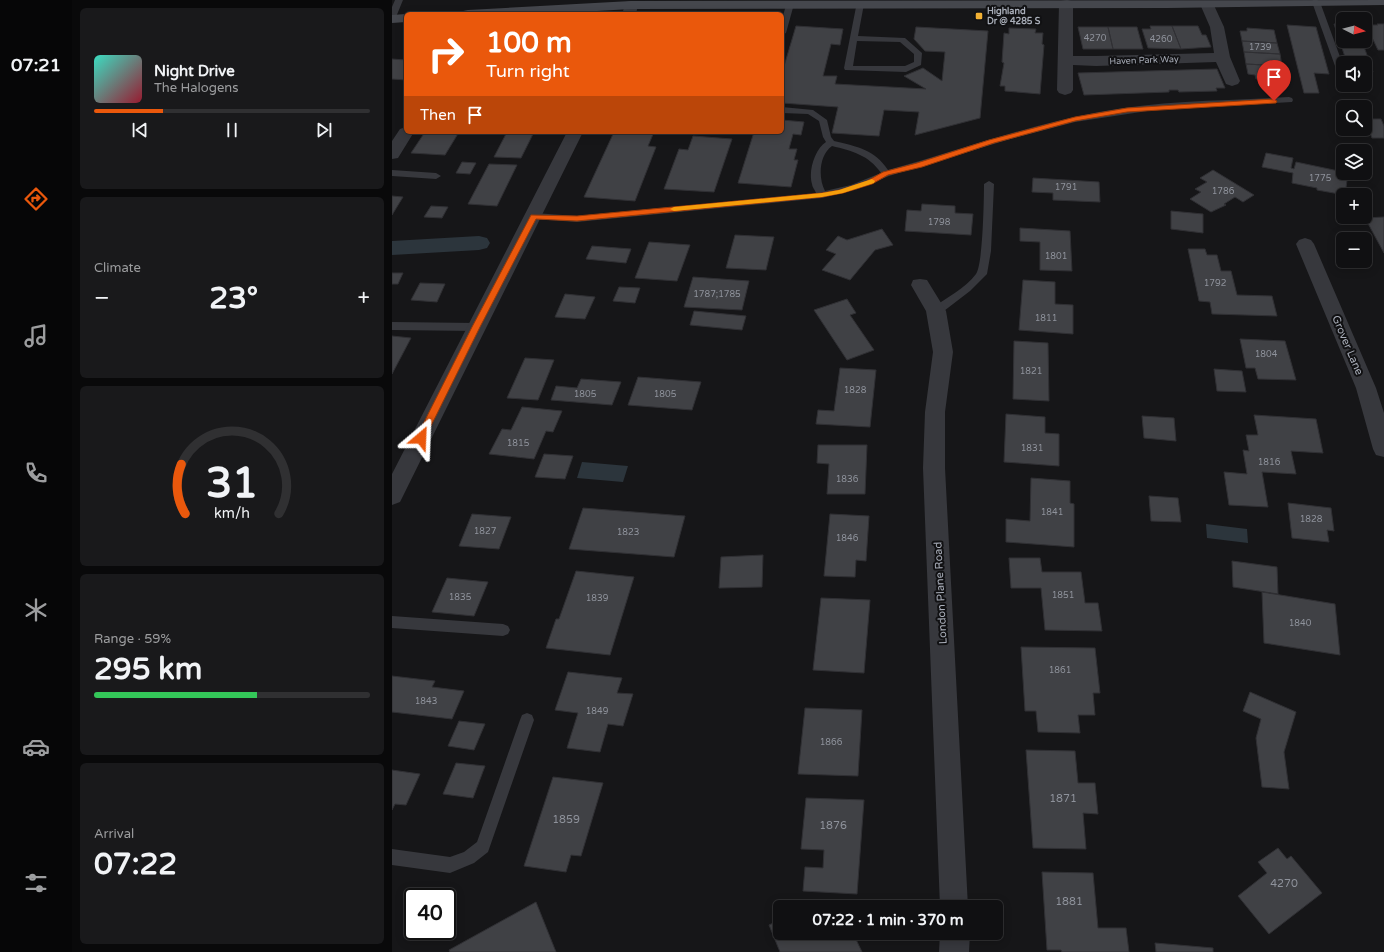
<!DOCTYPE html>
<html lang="en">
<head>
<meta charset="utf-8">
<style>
  :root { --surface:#101012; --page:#19191b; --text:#f1f3f6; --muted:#9c9d9f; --line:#303032; --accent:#ea580c }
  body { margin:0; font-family:"Varela Round",sans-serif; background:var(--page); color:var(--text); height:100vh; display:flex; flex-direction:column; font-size:15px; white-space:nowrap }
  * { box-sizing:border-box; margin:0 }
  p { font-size:13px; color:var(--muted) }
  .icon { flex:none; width:22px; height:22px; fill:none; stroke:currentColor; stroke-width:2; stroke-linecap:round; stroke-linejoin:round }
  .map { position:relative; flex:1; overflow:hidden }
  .panel { display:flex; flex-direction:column; gap:8px; padding:8px; background:#09090a; width:320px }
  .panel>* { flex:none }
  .top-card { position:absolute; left:12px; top:12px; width:380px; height:122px; border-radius:6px; box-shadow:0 2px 10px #0003,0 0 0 1px var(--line); background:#ea580c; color:#fff; overflow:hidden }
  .needle { width:26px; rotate:96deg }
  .controls { position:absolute; left:944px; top:12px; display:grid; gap:8px }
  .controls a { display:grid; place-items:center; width:36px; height:36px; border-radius:6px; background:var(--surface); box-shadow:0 2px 10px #0003,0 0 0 1px var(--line); font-size:20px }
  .speed { position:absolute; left:12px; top:888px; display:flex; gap:8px; font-size:20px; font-weight:700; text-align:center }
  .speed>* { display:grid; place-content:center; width:52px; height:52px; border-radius:50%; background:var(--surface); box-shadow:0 2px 10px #0003,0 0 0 1px var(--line); line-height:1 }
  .speed .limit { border:2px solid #111; border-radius:6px; background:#fff; color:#111 }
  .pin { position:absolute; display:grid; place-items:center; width:34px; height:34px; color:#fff; margin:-41px -17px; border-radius:50% 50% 50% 0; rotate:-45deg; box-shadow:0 0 4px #0007 }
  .pin .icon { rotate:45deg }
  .me { position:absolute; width:44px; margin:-22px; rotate:26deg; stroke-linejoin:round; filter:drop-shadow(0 0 3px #0008) }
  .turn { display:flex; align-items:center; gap:14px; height:84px; padding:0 16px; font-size:18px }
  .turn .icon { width:52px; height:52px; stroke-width:2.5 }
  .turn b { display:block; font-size:28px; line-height:34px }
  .then { display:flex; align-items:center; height:38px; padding:0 16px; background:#0003; gap:8px; font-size:15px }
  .big { font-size:30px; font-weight:700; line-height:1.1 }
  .panel .widget { flex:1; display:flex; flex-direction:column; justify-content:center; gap:6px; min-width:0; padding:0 14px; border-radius:6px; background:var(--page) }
  .panel .dial { align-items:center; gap:0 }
  .dial svg { height:104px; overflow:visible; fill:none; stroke:var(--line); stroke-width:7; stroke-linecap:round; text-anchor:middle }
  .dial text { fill:var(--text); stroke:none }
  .song { display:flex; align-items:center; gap:12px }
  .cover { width:48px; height:48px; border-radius:6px; background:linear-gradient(135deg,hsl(170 70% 55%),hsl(350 70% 35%)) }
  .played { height:4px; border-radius:2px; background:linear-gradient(90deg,var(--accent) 25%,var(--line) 25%) }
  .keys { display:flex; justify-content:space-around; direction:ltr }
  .heat { display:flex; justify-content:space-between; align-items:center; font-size:22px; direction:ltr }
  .charge { height:6px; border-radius:3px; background:linear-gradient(90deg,#34c759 59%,var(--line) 0) }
  .trip { position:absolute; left:381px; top:900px; width:230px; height:40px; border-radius:6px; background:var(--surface); box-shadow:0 2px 10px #0003,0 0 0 1px var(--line); font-weight:700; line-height:40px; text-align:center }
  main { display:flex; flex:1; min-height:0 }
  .tab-bar { display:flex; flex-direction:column; width:72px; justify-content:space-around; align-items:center; background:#060607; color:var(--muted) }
  .tab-bar .icon { width:28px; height:28px }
  .tab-bar .current { color:var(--accent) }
  .tab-bar b { font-size:18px; color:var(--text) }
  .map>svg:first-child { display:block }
  .water { fill:#2c353c }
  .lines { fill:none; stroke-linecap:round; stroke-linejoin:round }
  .canal { fill:#2c353c; fill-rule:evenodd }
  .building { fill:#404145; stroke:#303034 }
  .service { fill:#37383d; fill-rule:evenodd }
  .minor { fill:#37383d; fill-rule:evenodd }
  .tertiary { fill:#37383d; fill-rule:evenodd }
  .secondary { fill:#45474d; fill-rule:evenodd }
  .route { fill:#ea580c; stroke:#983908 }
  .slow { fill:#f59e0b }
  .poi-dot { fill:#f2b134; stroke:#111113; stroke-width:1.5 }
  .labels { text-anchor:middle; stroke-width:4; stroke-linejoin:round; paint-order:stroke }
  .far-poi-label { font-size:9px; font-weight:bold; fill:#a8adb8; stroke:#111113; text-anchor:start }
  .number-label { font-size:9px; fill:#8e929b }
  .far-street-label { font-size:9px; fill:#a8adb8; stroke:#111113 }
  .street-label { font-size:11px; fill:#a8adb8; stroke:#111113 }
  .near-number-label { font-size:11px; fill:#8e929b }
</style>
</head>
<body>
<main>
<nav class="tab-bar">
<b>07:21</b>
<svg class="icon current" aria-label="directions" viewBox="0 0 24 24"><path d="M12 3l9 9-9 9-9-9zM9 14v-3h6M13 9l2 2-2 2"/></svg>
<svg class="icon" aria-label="music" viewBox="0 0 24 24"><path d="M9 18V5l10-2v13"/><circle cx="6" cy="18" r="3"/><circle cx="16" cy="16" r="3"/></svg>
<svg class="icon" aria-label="phone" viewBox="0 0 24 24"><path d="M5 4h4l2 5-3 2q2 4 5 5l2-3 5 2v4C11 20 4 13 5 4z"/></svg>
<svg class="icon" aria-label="climate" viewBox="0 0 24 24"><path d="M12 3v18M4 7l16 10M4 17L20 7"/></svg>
<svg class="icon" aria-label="car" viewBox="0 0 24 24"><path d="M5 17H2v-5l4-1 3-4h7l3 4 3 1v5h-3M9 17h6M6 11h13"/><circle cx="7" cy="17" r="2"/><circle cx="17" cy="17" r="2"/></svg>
<svg class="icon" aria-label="filters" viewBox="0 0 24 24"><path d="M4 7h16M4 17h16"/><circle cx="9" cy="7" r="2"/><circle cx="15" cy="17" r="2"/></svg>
</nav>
<section class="panel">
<div class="widget">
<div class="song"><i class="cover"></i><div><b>Night Drive</b><p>The Halogens</p></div></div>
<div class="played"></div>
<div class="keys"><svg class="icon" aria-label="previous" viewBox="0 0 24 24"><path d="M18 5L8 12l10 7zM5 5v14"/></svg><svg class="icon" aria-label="pause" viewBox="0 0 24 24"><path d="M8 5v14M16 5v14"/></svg><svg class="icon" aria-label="next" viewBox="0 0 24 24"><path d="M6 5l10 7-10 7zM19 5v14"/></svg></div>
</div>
<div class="widget"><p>Climate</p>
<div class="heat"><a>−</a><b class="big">23°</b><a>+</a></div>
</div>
<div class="widget dial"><svg viewBox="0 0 100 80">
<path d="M14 69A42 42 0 1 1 86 69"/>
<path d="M14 69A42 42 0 0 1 11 31" stroke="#ea580c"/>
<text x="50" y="56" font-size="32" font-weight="700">31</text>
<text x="50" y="72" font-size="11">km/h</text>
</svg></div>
<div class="widget"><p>Range · 59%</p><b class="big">295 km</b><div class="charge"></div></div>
<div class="widget"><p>Arrival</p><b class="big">07:22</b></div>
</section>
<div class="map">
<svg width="992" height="952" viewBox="0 0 992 952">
  <rect width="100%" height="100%" fill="#161618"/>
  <path class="water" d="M 190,462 L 236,466 L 231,482 L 185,478 Z
    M 814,524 L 855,529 L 856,543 L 815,538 Z"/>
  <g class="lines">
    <path class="canal" d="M 87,236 L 95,238 L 98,243 L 95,248 L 87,250 L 0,255 L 0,241 Z"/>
  </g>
  <path class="building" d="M 942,24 L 951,24 L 951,41 L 970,41 L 981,72 L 973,71 L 973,63 L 955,63 Z
    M 985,24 L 992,24 L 992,50 L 986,50 L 974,25 L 986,25 Z
    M 895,25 L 924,27 L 937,74 L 922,73 L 927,93 L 912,93 Z
    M 404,26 L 451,29 L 448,45 L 439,44 L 431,76 L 445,76 L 443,84 L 534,89 L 512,76 L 531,68 L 550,81 L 553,52 L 533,51 L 522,39 L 524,27 L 596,31 L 588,118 L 523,135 L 527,112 L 492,110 L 487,136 L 440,133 L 446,107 L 390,103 L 390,73 Z
    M 758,26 L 780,26 L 789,49 L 756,48 L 750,29 L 759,29 Z
    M 780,26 L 806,26 L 810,35 L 814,35 L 819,47 L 789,49 Z
    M 686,27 L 716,27 L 721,49 L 691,49 Z
    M 716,27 L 745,27 L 751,49 L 721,49 Z
    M 617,28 L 644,29 L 643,33 L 651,33 L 650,44 L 652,45 L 648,94 L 613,91 L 613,86 L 608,86 L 612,63 L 610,62 L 612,33 L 617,34 Z
    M 855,28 L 882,30 L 885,43 L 850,41 L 848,31 L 855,31 Z
    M 850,41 L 885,43 L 888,54 L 852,52 Z
    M 852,52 L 888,54 L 890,66 L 854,64 Z
    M 0,59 L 14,60 L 14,80 L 0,79 Z
    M 854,64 L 890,66 L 893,80 L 864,79 L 863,75 L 856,74 Z
    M 825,69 L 833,88 L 824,88 L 825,91 L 787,92 L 786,90 L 777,90 L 777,92 L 692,95 L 686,73 Z
    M 973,119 L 989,119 L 992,126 L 992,138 L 980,138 Z
    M 390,120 L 412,122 L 409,135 L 401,134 L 397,149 L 405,149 L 402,160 L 406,160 L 399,187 L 346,183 L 362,132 L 390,132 Z
    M 33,132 L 67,132 L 53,155 L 19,153 Z
    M 115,132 L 142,132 L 129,158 L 102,157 Z
    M 222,132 L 262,132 L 256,146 L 264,147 L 243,201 L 192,197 Z
    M 301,136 L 340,139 L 322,192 L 272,189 L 287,149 L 296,150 Z
    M 874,153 L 901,158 L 899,168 L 902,169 L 904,162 L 956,173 L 953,195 L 925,190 L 925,188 L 900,183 L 901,173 L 870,167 Z
    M 70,162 L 84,163 L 78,174 L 64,173 Z
    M 97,164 L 125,165 L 105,206 L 76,204 Z
    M 821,170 L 862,195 L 851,202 L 843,197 L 832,204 L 834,205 L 819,212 L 798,199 L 809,192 L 803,189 L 815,182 L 808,178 Z
    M 641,178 L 707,182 L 708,202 L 661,200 L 661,193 L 640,192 Z
    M 0,196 L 11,197 L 0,215 Z
    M 530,204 L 563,206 L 563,213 L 581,214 L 579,235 L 513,231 L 515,210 L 529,211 Z
    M 39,206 L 56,207 L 50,218 L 32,217 Z
    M 779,211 L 811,214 L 811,233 L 779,229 Z
    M 992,217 L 992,253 L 973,218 Z
    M 628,228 L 678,231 L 680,271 L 648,270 L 648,242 L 628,241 Z
    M 490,229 L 501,245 L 483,250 L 458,280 L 430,270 L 444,254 L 434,250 L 446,236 L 455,240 Z
    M 343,235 L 382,237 L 374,270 L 334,268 Z
    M 257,242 L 298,245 L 285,281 L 243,278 Z
    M 200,246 L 239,249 L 234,263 L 194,259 Z
    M 796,249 L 813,249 L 815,255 L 825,255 L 829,271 L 839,271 L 845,295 L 880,296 L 885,316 L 820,314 L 818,302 L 807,301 Z
    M 0,273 L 11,273 L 6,284 L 0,284 Z
    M 301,277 L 357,281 L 350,310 L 292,307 Z
    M 631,280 L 663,282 L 663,304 L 681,305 L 681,334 L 627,330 Z
    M 28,283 L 53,284 L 45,302 L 19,300 Z
    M 227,287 L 248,288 L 243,303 L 221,301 Z
    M 173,294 L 203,297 L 193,319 L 163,317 Z
    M 455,299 L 464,313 L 458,315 L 482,350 L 455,360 L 422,310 Z
    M 302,311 L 354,316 L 350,330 L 298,325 Z
    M 0,336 L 19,338 L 0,374 Z
    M 848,339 L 893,341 L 904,380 L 866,379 L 863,368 L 854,368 Z
    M 622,341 L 656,343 L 657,401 L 621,399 Z
    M 133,358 L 162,360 L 146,400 L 115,398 Z
    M 448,368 L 484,370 L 478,427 L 424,424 L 426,410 L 442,411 Z
    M 822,369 L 850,371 L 854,392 L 825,391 Z
    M 246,377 L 309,382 L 300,410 L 236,405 Z
    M 189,379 L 229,382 L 220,405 L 159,400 L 164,386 L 185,388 Z
    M 130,407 L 170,411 L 161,432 L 154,431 L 142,459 L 97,454 L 110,429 L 119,430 Z
    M 614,414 L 653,417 L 653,433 L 667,434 L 667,466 L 612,462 Z
    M 862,415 L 924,419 L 931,453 L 899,451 L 904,474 L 870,472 L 876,507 L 837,505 L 832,472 L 855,474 L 851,450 L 857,451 L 854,435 L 866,435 Z
    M 750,416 L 782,418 L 784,441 L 752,438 Z
    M 426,445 L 475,445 L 473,494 L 435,494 L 437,464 L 425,463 Z
    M 152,454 L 181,456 L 173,479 L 143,477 Z
    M 639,478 L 678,481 L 678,503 L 682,504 L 682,547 L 614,542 L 614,519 L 638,521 Z
    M 757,496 L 786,498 L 789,522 L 759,521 Z
    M 896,503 L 939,508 L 942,531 L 935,530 L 937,542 L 900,538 Z
    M 191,508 L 293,516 L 282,557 L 177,549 Z
    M 80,514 L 119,517 L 107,549 L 67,546 Z
    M 438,514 L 477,516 L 474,561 L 464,560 L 463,577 L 432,576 Z
    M 371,555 L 370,587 L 327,588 L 329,557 Z
    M 617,558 L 648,558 L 650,572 L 689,572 L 693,603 L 706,603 L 710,631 L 653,630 L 649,588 L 619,588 Z
    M 840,561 L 885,567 L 886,594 L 841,587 Z
    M 184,571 L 242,577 L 218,655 L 154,648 L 164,619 L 167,619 Z
    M 55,578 L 96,582 L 82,616 L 40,612 Z
    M 870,592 L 943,604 L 948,655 L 872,643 Z
    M 429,598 L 478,600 L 472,673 L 421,670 Z
    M 629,647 L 703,648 L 708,693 L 701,693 L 703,715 L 686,715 L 688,733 L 646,732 L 644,711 L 633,711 Z
    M 176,672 L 230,678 L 225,693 L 241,694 L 231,726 L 216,724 L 208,752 L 175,748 L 186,713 L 163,710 Z
    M 0,676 L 43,681 L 40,687 L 72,691 L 60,719 L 0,712 Z
    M 858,692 L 904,712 L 892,752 L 897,789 L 870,787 L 864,738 L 869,719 L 851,711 Z
    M 413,708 L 470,710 L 466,776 L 406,774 Z
    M 67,721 L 93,724 L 82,750 L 56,746 Z
    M 634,750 L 683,751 L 686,783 L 703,783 L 706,814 L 691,813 L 694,849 L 641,848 Z
    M 64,763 L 93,766 L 81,798 L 51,794 Z
    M 0,770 L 28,774 L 14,805 L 3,804 L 0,810 Z
    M 161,777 L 211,783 L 189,856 L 179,855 L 174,872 L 132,866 Z
    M 414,798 L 472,800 L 465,894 L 411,891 L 413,867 L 431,868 L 432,850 L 409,849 Z
    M 886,848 L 895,859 L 899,856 L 930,893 L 877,934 L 846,896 L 875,873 L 866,862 Z
    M 650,872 L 701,873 L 706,928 L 734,928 L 737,952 L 670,952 L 669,950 L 655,950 Z
    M 425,901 L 427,907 L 413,907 Z
    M 144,902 L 164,952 L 58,952 L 57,950 Z
    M 388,920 L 388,933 L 461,933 L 470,952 L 388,952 L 377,925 Z
    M 763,943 L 821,948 L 821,952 L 764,952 Z"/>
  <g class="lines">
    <path class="service" d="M 3,0 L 11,0 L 4,17 L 0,19 L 0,7 Z
      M 921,0 L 925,0 L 928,2 L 951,65 L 951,80 L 947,77 L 920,2 Z
      M 395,2 L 398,2 L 402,4 L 394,33 L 390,35 L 390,19 Z
      M 465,2 L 468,2 L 472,4 L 466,36 L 513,38 L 530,53 L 529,65 L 514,72 L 453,70 L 452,68 ZM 465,41 L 508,42 L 522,54 L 522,62 L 513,66 L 461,66 Z
      M 897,97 L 900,98 L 901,100 L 900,102 L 762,110 L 683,122 L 615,140 L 497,176 L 466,189 L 430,198 L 185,222 L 142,219 L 137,216 L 142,213 L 185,216 L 424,193 C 423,190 420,187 420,184 C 416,171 423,149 434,142 L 431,137 L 427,121 L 416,114 L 390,113 L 390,107 L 421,110 L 435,120 L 439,137 L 442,141 C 466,147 482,149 496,170 C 566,151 635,125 707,112 C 769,100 834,101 897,97 ZM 440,146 C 460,151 477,155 489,173 L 459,185 L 433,191 C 426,178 427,155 440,146 Z
      M 0,170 L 44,173 L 49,176 L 44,179 L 0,176 Z
      M 597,181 L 602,184 L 599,251 L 595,274 L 578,291 L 548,314 L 540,314 L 539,311 L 540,308 C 554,298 574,288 584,274 C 591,264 592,199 592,184 Z
      M 0,322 L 84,323 L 88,324 L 89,327 L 88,330 L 84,331 L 0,330 Z
      M 0,616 L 111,624 L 116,626 L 118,630 L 116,634 L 111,636 L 0,628 Z
      M 135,713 L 140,715 L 142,720 L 96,852 L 82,863 L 58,873 L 0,865 L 0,849 L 58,857 L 72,852 L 85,842 L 128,720 L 130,715 Z"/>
    <path class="minor" d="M 675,0 L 679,1 L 681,4 L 681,56 L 704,56 L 822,53 L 818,27 L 808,4 L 810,1 L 820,1 L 832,27 L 838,57 L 848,81 L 846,84 L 840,86 L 834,84 L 824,62 L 704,66 L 681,65 L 681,90 L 679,93 L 673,95 L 667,93 L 665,90 L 667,4 L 669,1 Z
      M 14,127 L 14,132 L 22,132 L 6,158 L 0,159 L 0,141 L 8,129 Z
      M 913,238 L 919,240 L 922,244 L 984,388 L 992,413 L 992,457 L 984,455 L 981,449 L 964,388 L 904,244 L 907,240 Z
      M 528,279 L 535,280 L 554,311 L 561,352 L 553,412 L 553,468 L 576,907 L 548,907 L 531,468 L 533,412 L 541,352 L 534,311 L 519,285 L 521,280 Z
      M 548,933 L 578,933 L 577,952 L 547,952 Z"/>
    <path class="tertiary" d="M 239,1 L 244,2 L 246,5 L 244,14 L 230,14 L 234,2 Z
      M 175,132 L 191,132 L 11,496 L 8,502 L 0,505 L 0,474 Z"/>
    <path class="secondary" d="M 992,0 L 992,5 L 776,8 L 239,9 L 154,14 L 69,14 L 71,11 L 76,10 L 239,1 Z
      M 14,14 L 14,22 L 0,23 L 0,15 L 14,14 L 15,14 Z"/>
  </g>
  <path class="route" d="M 882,99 L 885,101 L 884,103 L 735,112 L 683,121 L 602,143 L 530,167 L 496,175 L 480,184 L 451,193 L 430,197 L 185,221 L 144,219 L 88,327 L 32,440 L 26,440 L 24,438 L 80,327 L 139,215 L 185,216 L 430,193 L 448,190 L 475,181 L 491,172 L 525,163 L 597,140 L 683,117 L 735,108 Z"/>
  <path class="slow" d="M 480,179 L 483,181 L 482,183 L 451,193 L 430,197 L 282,211 L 278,209 L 282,207 L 430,193 L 447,190 Z"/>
  <rect class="poi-dot" x="583" y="12" width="8" height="8" rx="2"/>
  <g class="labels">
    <g class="far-poi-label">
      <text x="595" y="14">Highland<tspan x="595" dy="10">Dr @ 4285 S</tspan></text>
    </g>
    <g class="number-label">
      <text x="703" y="41">4270</text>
      <text x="769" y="42">4260</text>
      <text x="868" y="50">1739</text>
      <text x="928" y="181">1775</text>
      <text x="674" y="190">1791</text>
      <text x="831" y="194">1786</text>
      <text x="547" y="225">1798</text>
      <text x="664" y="259">1801</text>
      <text x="823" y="286">1792</text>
      <text x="325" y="297">1787;1785</text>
      <text x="654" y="321">1811</text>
      <text x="874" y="357">1804</text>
      <text x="639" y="374">1821</text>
      <text x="463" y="393">1828</text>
      <text x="193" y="397">1805</text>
      <text x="273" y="397">1805</text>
      <text x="126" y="446">1815</text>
      <text x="640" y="451">1831</text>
      <text x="877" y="465">1816</text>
      <text x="455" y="482">1836</text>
      <text x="660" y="515">1841</text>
      <text x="919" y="522">1828</text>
      <text x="93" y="534">1827</text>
      <text x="236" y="535">1823</text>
      <text x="455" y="541">1846</text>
      <text x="671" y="598">1851</text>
      <text x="68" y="600">1835</text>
      <text x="205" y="601">1839</text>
      <text x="908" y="626">1840</text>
      <text x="668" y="673">1861</text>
      <text x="34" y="704">1843</text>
      <text x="205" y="714">1849</text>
      <text x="439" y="745">1866</text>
    </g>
    <g class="far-street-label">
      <text transform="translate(752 60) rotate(-2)" y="3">Haven Park Way</text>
    </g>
    <g class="street-label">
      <text transform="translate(956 345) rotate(67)" y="4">Grover Lane</text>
      <text transform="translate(548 593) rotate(-93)" y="4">London Plane Road</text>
    </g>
    <g class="near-number-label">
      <text x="671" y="802">1871</text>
      <text x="174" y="823">1859</text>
      <text x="441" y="829">1876</text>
      <text x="892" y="887">4270</text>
      <text x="677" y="905">1881</text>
    </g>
  </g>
</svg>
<div class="controls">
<a><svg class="needle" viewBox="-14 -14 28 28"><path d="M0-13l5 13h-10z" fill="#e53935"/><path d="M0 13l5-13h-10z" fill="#9c9d9f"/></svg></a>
<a><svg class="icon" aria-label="sound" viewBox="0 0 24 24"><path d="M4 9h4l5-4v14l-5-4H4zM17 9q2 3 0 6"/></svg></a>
<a><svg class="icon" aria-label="search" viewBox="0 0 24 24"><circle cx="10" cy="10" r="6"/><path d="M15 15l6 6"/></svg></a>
<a><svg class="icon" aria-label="layers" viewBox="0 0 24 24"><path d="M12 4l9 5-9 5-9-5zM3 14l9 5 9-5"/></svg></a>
<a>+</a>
<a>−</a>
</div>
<div class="speed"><div class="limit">40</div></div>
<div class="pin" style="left:882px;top:101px;background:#d93025"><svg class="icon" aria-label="arrive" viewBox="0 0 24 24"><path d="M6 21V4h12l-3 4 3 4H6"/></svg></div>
<svg class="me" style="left:29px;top:438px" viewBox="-20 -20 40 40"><path d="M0-17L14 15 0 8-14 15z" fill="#ea580c" stroke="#fff" stroke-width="4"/></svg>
<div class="trip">07:22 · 1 min · 370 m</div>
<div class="top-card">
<div class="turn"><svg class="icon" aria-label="right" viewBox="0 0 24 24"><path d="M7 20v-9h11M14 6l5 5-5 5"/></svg><div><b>100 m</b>Turn right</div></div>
<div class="then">Then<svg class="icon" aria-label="arrive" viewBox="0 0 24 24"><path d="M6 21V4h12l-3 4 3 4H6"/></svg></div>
</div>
</div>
</main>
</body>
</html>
